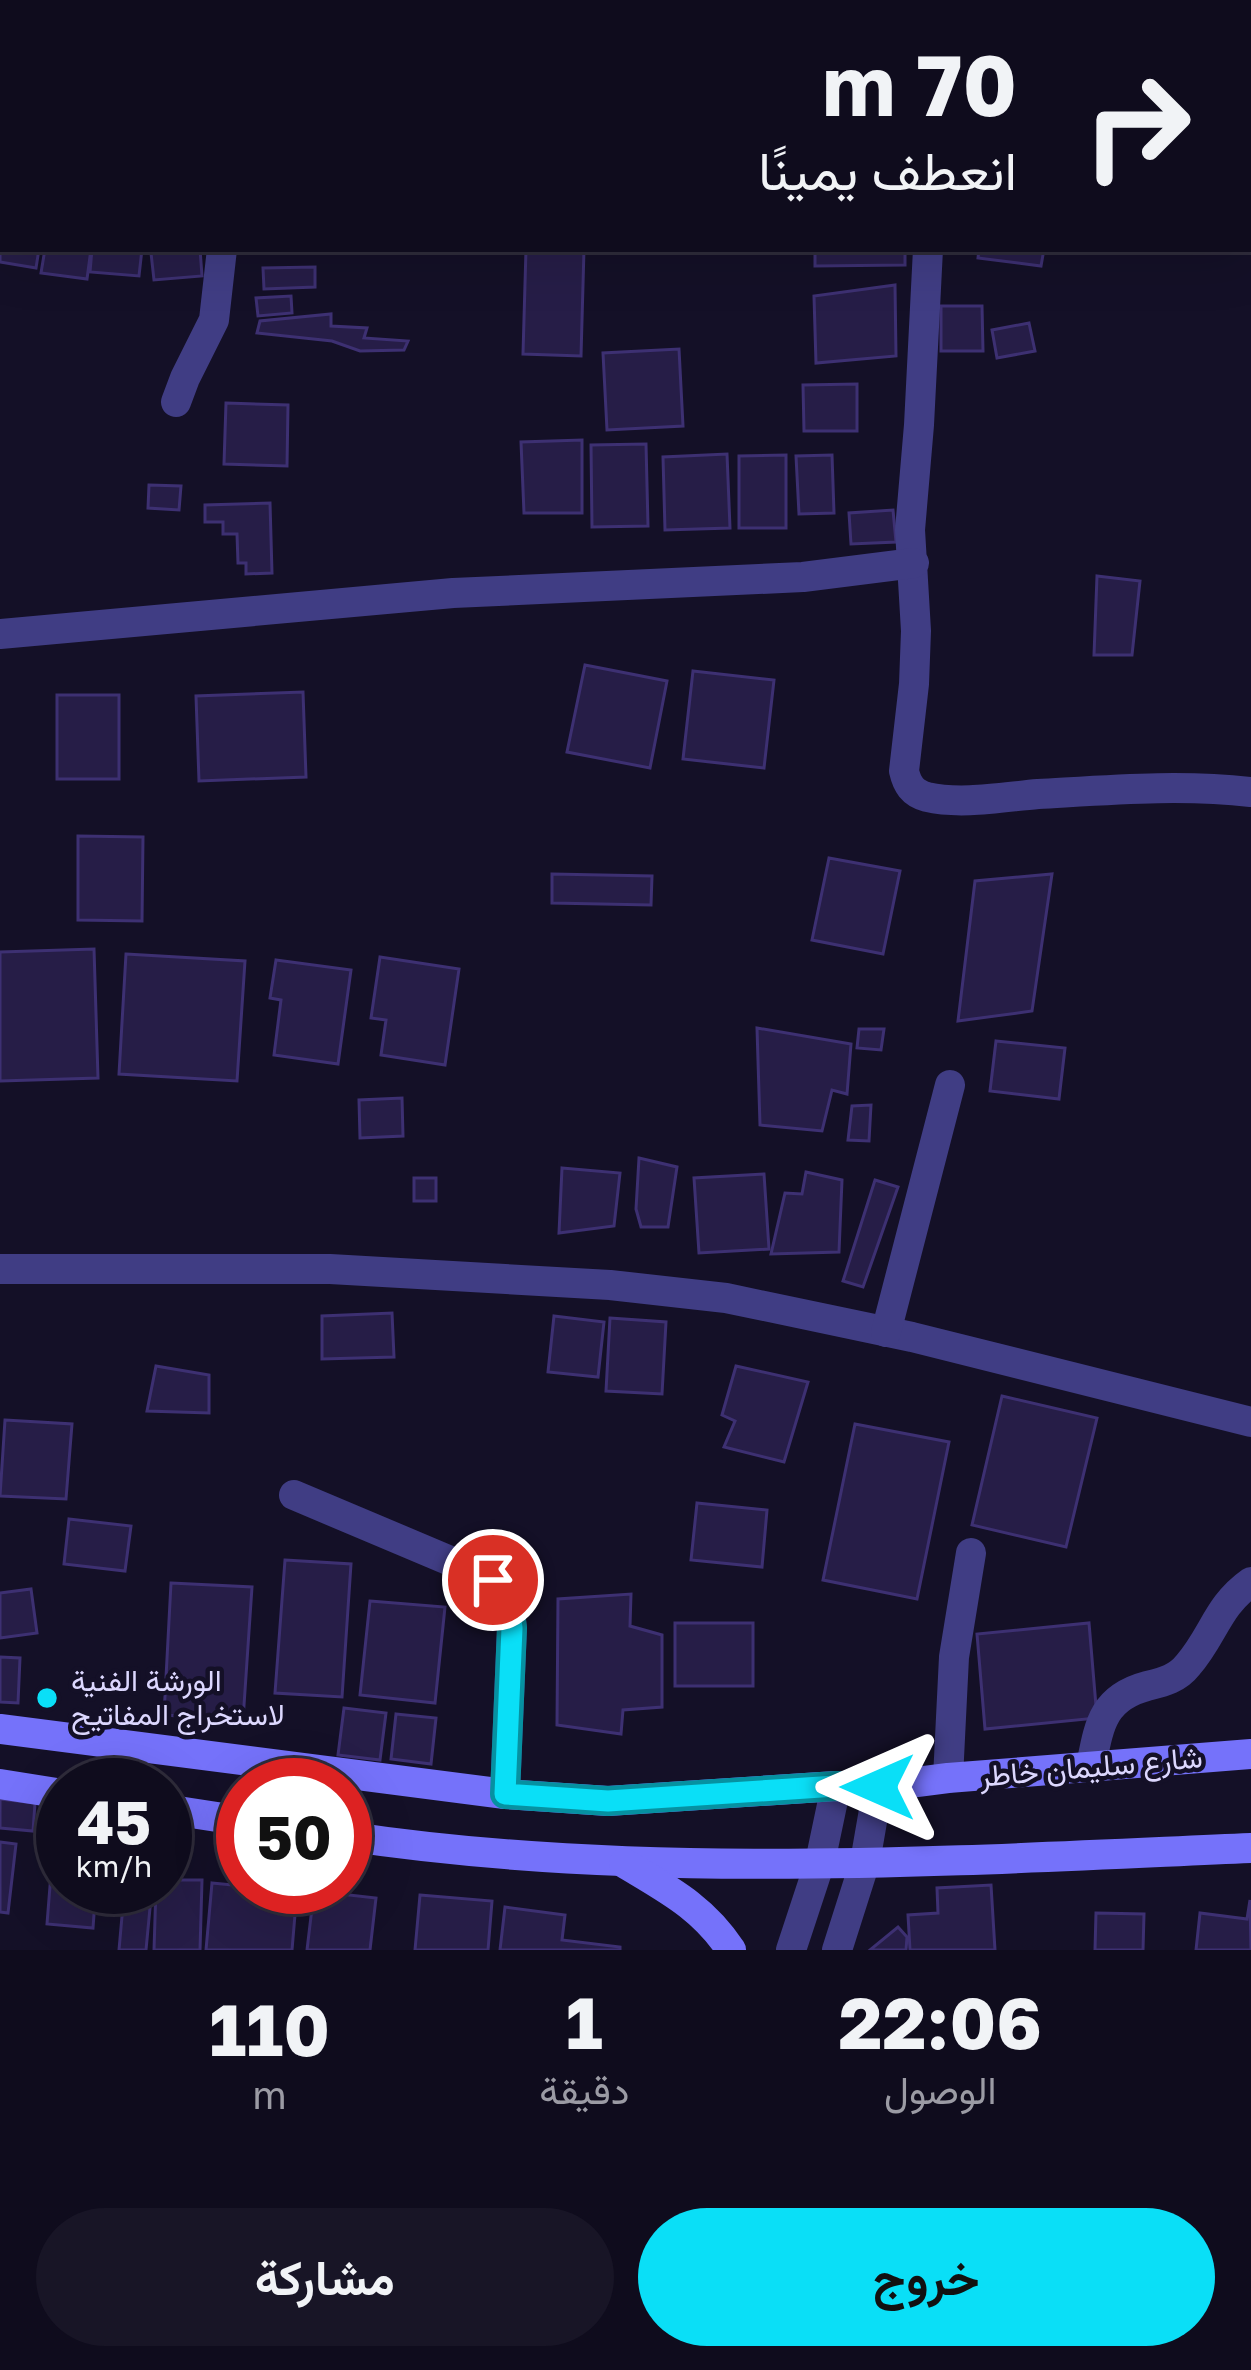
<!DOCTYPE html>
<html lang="ar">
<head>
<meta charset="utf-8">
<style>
	:root { --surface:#0f0c1d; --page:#181526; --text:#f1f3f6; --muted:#9b9ba4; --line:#2f2c3b; --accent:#0adff7 }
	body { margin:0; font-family:"Golos Text",Vazirmatn,sans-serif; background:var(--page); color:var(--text); direction:rtl; height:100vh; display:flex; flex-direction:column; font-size:45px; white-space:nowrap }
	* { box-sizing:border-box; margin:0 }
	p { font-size:39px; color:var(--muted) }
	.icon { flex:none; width:66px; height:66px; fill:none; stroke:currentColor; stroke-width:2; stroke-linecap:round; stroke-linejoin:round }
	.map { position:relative; height:1950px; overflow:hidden; direction:ltr }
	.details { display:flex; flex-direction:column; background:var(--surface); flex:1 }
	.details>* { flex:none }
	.banner { position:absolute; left:0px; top:0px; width:1251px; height:252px; box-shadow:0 12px 48px #0002,0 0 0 3px var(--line); direction:rtl; background:#0f0c1d; color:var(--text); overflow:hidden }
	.speed { position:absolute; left:36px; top:1758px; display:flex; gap:24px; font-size:60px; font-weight:700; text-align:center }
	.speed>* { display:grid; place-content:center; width:156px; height:156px; border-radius:50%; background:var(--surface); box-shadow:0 12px 48px #0002,0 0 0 3px var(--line); line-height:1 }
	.speed small { font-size:30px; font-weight:400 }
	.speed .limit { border:18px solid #d22; background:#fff; color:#111 }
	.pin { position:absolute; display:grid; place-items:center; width:102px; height:102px; color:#fff; margin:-51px; border:6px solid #fff; border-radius:50%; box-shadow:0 3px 12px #0007 }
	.me { position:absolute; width:132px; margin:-66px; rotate:270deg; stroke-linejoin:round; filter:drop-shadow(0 0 9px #0008) }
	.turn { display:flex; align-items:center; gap:42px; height:252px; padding:0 36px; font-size:54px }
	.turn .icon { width:156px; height:156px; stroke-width:2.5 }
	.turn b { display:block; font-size:84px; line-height:102px }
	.eta { display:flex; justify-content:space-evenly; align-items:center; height:204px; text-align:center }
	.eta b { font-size:72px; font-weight:700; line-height:84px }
	.action { display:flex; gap:24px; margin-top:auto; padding:24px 36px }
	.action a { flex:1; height:138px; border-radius:72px; background:var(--accent); color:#111; font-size:48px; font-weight:700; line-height:138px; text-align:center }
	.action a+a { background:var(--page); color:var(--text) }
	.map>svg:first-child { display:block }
</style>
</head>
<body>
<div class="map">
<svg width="1251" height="1950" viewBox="0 0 1251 1950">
	<rect width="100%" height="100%" fill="#141027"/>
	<!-- building -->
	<g fill="#261d47" stroke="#3d3072" stroke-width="3">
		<polygon points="0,232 3,232 3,249 39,249 36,268 0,262"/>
		<polygon points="45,249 91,249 87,279 41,273"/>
		<polygon points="92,249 142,249 139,276 90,272"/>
		<polygon points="200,249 202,276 154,280 151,253"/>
		<polygon points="526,249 584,249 581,356 523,354"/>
		<polygon points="815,249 905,249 905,265 815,266"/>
		<polygon points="979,249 1044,249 1041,266 978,258"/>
		<polygon points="315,267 315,287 264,289 263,268"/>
		<polygon points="895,285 896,356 816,363 814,296"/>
		<polygon points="291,296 292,313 258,316 256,298"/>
		<polygon points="941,306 982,306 983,351 941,351"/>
		<polygon points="331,314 331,326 367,328 364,338 408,341 404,350 360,351 332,341 257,333 260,321"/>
		<polygon points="1029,323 1035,351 997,358 992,330"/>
		<polygon points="679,349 683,426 607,430 603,353"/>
		<polygon points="857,384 857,431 804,431 803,385"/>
		<polygon points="226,403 288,405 287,466 224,464"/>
		<polygon points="582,440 582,513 524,513 521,442"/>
		<polygon points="646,444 648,526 592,527 591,445"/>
		<polygon points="727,454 730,528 665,530 663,457"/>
		<polygon points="786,455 786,528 739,528 739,456"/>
		<polygon points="832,455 834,513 799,514 796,456"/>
		<polygon points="149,485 181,486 179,510 148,508"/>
		<polygon points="270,503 272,573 246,574 246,563 238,563 237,534 223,534 223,522 205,522 205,505"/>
		<polygon points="893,510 896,542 851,544 849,513"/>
		<polygon points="1097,576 1140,581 1132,655 1094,655"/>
		<polygon points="585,665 667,681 650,768 567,752"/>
		<polygon points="693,671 774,680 764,768 683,759"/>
		<polygon points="303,692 306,777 199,781 196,696"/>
		<rect x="57" y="695" width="62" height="84"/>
		<polygon points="78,836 143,837 142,921 78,920"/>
		<polygon points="829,858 900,871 883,954 812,940"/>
		<polygon points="552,874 652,876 651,905 552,903"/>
		<polygon points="1052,874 1032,1011 958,1021 975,881"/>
		<polygon points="94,949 98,1078 0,1081 0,952"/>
		<polygon points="126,954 245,961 237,1081 119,1074"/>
		<polygon points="380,957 459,969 445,1065 381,1055 386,1020 371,1018"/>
		<polygon points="276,960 351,970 338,1064 274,1055 281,1000 270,998"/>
		<polygon points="757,1028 851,1044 847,1094 832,1090 822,1131 760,1125"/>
		<polygon points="859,1029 884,1029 881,1050 857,1048"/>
		<polygon points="996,1041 1065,1048 1059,1099 990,1091"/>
		<polygon points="402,1098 403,1136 360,1138 359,1100"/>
		<polygon points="871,1105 869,1141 848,1140 852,1106"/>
		<polygon points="639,1158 677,1167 668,1227 641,1227 636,1209"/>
		<polygon points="562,1168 620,1173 614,1226 559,1233"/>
		<polygon points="806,1172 842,1180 839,1252 771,1254 785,1193 802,1194"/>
		<polygon points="764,1174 769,1249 699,1253 694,1178"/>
		<rect x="414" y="1178" width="22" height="23"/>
		<polygon points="875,1180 898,1187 863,1287 843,1281"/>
		<polygon points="392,1313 394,1357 322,1359 322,1316"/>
		<polygon points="554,1316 604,1322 598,1377 548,1372"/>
		<polygon points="610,1318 666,1322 662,1394 606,1391"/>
		<polygon points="156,1366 209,1375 209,1413 147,1411"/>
		<polygon points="736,1366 808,1382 784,1462 724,1447 735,1421 722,1415"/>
		<polygon points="1002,1396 1097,1418 1066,1547 972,1525"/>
		<polygon points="5,1420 72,1424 66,1499 0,1496"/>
		<polygon points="855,1424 949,1442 917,1599 823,1580"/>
		<polygon points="697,1503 767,1510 762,1567 691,1560"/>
		<polygon points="69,1519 131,1526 125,1571 64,1564"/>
		<polygon points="285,1560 351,1564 342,1697 275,1693"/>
		<polygon points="171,1583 252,1587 243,1720 164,1715"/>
		<polygon points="31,1589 37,1633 0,1638 0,1593"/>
		<polygon points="631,1594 630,1626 662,1635 662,1707 623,1710 621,1734 557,1725 558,1599"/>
		<polygon points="370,1601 445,1607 435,1703 360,1695"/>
		<rect x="675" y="1623" width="78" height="63"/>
		<polygon points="1089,1623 1097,1718 985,1729 977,1634"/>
		<polygon points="0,1657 20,1658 18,1703 0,1702"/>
		<polygon points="344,1708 386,1713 380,1760 338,1755"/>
		<polygon points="396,1714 436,1718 431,1764 391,1759"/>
		<polygon points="0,1799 35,1803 33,1831 0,1828"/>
		<polygon points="48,1805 63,1808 63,1854 41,1850"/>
		<polygon points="0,1842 16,1844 8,1913 0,1912"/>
		<polygon points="52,1861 63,1862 63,1887 96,1887 93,1928 47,1924"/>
		<polygon points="165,1880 202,1880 200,1950 154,1950 156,1887 165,1887"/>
		<polygon points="212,1883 297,1891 292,1950 206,1950"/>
		<polygon points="991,1885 995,1950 910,1950 908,1915 938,1913 937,1888"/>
		<polygon points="314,1891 376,1898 370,1950 307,1950"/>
		<polygon points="420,1895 492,1901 488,1950 415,1950"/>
		<polygon points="1250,1900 1251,1950 1196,1950 1200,1913 1247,1919"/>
		<polygon points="123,1905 150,1908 146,1950 119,1950"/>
		<polygon points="505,1907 565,1915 562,1940 620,1947 620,1950 500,1950"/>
		<polygon points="1096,1913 1144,1914 1143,1950 1095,1950"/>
		<polygon points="898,1927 907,1937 906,1950 870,1950"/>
	</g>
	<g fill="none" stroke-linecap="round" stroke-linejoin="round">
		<!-- minor -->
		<g stroke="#403d84" stroke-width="30">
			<polyline points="459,3 508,0"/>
			<polyline points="938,3 938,0"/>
			<polyline points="0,65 3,64"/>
			<path d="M 928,249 L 919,425 L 910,530 L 916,631 L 914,684 L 904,771 C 907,784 912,793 927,797 C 961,805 1003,797 1038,794 C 1109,790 1180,784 1251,792"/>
			<polyline points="176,402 185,378 214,320 222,249"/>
			<polyline points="0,634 453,593 803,577 914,563"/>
			<polyline points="0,1269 330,1269 610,1285 726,1298 912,1337 1251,1422"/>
			<polyline points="886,1332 950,1085"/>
			<polyline points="294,1495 493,1579 507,1591 512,1627 505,1794"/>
			<path d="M 1091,1766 C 1099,1726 1102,1698 1147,1686 C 1163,1682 1177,1679 1188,1665 C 1214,1635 1217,1606 1251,1582"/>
			<polyline points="948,1778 954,1657 971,1553"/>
		</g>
		<!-- tertiary -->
		<g stroke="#403d84" stroke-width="30">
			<polyline points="791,1950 820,1862 836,1786"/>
			<polyline points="837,1950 865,1862 878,1787"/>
		</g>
		<!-- secondary -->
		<g stroke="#7572fa" stroke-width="30">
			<polyline points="0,1729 505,1794 608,1801 836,1786 878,1787 948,1778 1251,1754"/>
			<polyline points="0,1784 63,1794"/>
			<polyline points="165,1809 243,1821"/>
			<path d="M 345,1836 C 644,1881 950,1861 1251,1848"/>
			<path d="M 624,1863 C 667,1889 703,1907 731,1950"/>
		</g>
	</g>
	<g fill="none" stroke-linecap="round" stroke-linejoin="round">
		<defs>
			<polyline id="route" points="493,1580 507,1591 512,1628 505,1794 608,1801 836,1786 878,1787"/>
		</defs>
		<!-- route casing -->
		<use href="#route" stroke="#0691a1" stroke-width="30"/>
		<!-- route -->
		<use href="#route" stroke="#0adff7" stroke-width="21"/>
	</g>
	<!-- markers -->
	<circle fill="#0adff7" stroke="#141027" stroke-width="4.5" cx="47" cy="1698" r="12"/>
	<g text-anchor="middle" stroke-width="9" stroke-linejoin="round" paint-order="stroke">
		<!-- poi labels -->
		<g font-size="30" fill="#dcd7fe" stroke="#141027" text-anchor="start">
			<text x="71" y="1691">الورشة الفنية<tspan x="71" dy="34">لاستخراج المفاتيح</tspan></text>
		</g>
		<!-- street labels -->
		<g font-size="30" fill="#dcd7fe" stroke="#141027">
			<text transform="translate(1091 1767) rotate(-5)" y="10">شارع سليمان خاطر</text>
		</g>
	</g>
</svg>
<div class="speed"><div>45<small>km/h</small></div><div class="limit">50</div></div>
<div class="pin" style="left:493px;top:1580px;background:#d93025"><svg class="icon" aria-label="arrive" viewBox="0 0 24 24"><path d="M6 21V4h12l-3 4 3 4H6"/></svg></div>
<svg class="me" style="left:878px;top:1787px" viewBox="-20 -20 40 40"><path d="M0-17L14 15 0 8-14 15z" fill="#0adff7" stroke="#fff" stroke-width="4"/></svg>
<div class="banner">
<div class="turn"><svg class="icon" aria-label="right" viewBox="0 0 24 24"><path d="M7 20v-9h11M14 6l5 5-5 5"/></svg><div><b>70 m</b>انعطف يمينًا</div></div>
</div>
</div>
<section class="details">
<div class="eta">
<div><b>22:06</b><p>الوصول</p></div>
<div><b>1</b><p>دقيقة</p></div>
<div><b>110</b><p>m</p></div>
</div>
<div class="action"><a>خروج</a><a>مشاركة</a></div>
</section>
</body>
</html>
